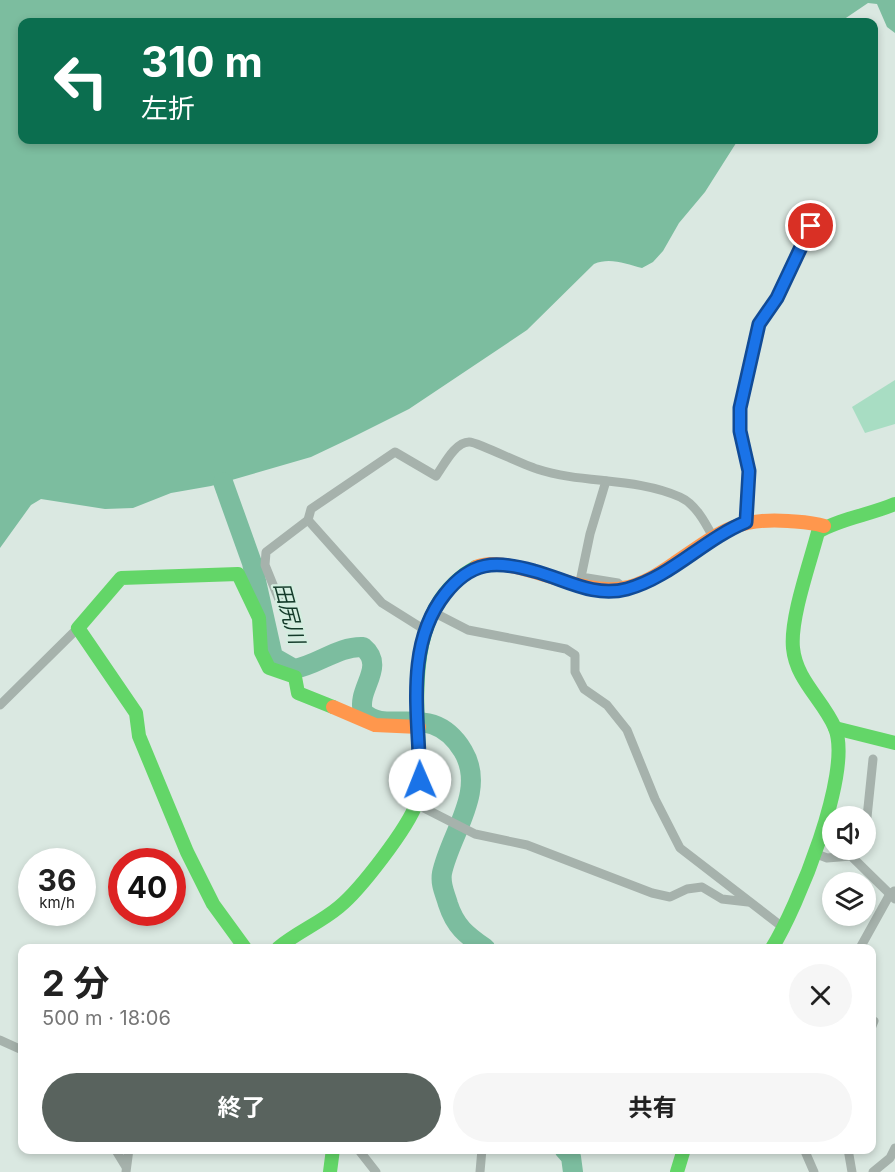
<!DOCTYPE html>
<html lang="ja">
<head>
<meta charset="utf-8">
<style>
	:root { --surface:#fff; --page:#f6f6f6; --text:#222; --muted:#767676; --accent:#59635e }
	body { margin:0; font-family:Inter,"Noto Sans JP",sans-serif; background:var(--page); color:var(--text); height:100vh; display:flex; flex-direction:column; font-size:22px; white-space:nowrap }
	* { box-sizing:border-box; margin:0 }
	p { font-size:20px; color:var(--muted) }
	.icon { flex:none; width:33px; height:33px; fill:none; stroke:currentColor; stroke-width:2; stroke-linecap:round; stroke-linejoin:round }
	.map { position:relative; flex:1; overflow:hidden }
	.details { position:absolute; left:18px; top:944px; width:858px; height:210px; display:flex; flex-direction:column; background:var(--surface); border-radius:12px; box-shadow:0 3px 9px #0003 }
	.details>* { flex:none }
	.guide { position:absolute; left:18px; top:18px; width:860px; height:126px; border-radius:12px; box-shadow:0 3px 9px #0003; background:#0b6e4f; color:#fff; overflow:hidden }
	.buttons { position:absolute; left:822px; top:806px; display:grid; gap:12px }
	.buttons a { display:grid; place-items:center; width:54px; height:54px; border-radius:50%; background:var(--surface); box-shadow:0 3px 9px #0003; font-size:30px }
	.speed { position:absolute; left:18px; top:848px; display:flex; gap:12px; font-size:30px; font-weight:700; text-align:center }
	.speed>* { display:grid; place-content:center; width:78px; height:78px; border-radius:50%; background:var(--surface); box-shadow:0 3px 9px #0003; line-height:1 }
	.speed small { font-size:15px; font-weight:400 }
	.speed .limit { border:9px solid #d22; background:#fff; color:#111 }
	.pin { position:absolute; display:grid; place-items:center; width:51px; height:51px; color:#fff; margin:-26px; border:3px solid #fff; border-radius:50%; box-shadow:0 2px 6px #0007 }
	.me { position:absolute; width:66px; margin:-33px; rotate:359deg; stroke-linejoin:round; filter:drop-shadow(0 0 4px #0008) }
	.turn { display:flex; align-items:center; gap:21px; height:126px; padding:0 24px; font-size:27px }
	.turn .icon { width:78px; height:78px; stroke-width:2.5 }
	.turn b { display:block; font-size:42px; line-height:51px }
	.round { display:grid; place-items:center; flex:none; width:63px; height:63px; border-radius:32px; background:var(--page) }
	.overview { display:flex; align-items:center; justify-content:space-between; height:102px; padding:0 24px }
	h1 { font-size:36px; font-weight:700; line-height:45px }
	.cta { display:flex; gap:12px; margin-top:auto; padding:12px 24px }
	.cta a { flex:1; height:69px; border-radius:36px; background:var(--accent); color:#fff; font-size:24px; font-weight:700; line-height:69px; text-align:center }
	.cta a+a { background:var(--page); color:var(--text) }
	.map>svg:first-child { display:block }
</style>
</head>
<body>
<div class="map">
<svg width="895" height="1172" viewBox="0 0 895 1172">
	<rect width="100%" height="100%" fill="#dae8e1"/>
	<!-- green -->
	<polygon fill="#a8ddc3" points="895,380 895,424 865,433 852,407"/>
	<!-- water -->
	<path fill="#7cbd9f" d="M 0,0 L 895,0 L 895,33 L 887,27 L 877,4 L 868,3 L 840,22 L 22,22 L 22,140 L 738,140 L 705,192 L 679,223 L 663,251 L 653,262 L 642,268 C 626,264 610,257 594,264 L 527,330 L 409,409 L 351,438 L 311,457 L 211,486 L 171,493 L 133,508 L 105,509 L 41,499 L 31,505 L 0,548 Z"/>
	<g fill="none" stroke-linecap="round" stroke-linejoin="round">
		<!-- river -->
		<g stroke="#7cbd9f" stroke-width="20">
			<path d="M 223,482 L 252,563 L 273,657 L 294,669 C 318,665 338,646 363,647 C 387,667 356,689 363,712 C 387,737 432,699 463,751 C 487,791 450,834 442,873 C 440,885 445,893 448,904 C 455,926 466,935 485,948"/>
			<polyline points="564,1149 571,1157 573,1172"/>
		</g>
		<!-- street -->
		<g stroke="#a6b2ac" stroke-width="9">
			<polyline points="606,481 590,534 581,577 618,583 626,589"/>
			<polyline points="745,522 749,471 740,431 740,408 759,324 777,298 811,227"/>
			<polyline points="280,602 265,565 266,552 308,520"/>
			<polyline points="433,612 468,630 566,649 575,655 575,672 584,689 607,705 627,730 655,799 680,848 785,929"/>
			<path d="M 425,630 L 382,603 L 308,520 L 311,509 L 395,452 L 436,476 C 444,465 455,442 469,442 C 475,441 525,466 537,469 C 583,484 635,477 680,497 C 696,504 706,524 714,539"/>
			<polyline points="0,705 78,628"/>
			<polyline points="416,804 475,834 527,845 652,893 670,897 687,889 702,887 722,899 748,902"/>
			<polyline points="866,827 873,759"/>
			<polyline points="814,853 827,858 851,856 895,899"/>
			<polyline points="860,948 890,894 894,891"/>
			<polyline points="872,1020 874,1021 872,1026"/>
			<polyline points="0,1040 22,1050"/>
			<polyline points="115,1149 126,1167"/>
			<polyline points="358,1149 376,1172"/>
			<polyline points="804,1149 814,1172"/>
			<polyline points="848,1149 852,1172"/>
			<polyline points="126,1172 129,1149"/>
			<polyline points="480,1172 482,1149"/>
			<polyline points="873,1172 890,1158 895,1148"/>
		</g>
		<!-- fast -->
		<g stroke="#63d668" stroke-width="14">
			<polyline points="835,728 895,743"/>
			<polyline points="245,948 213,904 187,852 139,736 136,713 78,628 121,578 238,574 259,618 261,652 269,668 295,677 298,693 333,707"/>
			<path d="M 278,948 C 297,932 320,923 339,907 C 360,890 408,828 417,802 C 423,786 420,768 419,752 C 416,687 409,604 476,567"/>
			<path d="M 772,948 C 797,908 853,772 835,728 C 823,700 796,680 793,648 C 790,618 810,563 818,532 C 841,518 870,515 895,504"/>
			<polyline points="330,1172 333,1149"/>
			<polyline points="677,1172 684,1149"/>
		</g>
		<!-- slow -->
		<g stroke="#ff974d" stroke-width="14">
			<path d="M 476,567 C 510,552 578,597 623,588 C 643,585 660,573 676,562 C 718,534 735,517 788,521 C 800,522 812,522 824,526"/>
			<polyline points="333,707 375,725 419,727"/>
		</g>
	</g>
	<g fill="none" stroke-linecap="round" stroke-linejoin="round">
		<defs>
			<path id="route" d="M 420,780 C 419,717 404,646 445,594 C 471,561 495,560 534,571 C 565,579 593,598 627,589 C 671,577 704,539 746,522 L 749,471 L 740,431 L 740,408 L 759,324 L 777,298 L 811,226"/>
		</defs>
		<!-- route casing -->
		<use href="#route" stroke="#114b97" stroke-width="15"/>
		<!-- route -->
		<use href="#route" stroke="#1a73e8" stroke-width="10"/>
	</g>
	<g text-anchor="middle" stroke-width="4.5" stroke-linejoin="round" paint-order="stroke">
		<!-- water labels -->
		<g font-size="21" font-style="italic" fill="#133a29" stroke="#d4eee0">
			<text transform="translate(289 613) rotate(75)" y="7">田尻川</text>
		</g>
	</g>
</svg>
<div class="buttons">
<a><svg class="icon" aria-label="sound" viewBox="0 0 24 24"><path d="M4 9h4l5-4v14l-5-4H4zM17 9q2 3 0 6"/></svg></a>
<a><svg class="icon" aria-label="layers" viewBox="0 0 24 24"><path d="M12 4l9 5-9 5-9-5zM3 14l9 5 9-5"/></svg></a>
</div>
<div class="speed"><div>36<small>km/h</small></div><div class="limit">40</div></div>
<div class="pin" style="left:811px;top:226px;background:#d93025"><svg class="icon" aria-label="arrive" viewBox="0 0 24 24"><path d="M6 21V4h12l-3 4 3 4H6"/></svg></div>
<svg class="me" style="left:420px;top:780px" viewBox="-20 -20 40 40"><circle r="19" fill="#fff"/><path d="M0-13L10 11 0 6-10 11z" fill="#1a73e8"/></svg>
<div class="guide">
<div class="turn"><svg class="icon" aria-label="left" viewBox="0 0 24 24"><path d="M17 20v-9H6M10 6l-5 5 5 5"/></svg><div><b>310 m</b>左折</div></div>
</div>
<section class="details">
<div class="overview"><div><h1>2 分</h1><p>500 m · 18:06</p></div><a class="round"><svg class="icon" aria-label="close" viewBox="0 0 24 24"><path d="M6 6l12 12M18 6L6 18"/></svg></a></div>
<div class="cta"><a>終了</a><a>共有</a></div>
</section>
</div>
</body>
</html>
